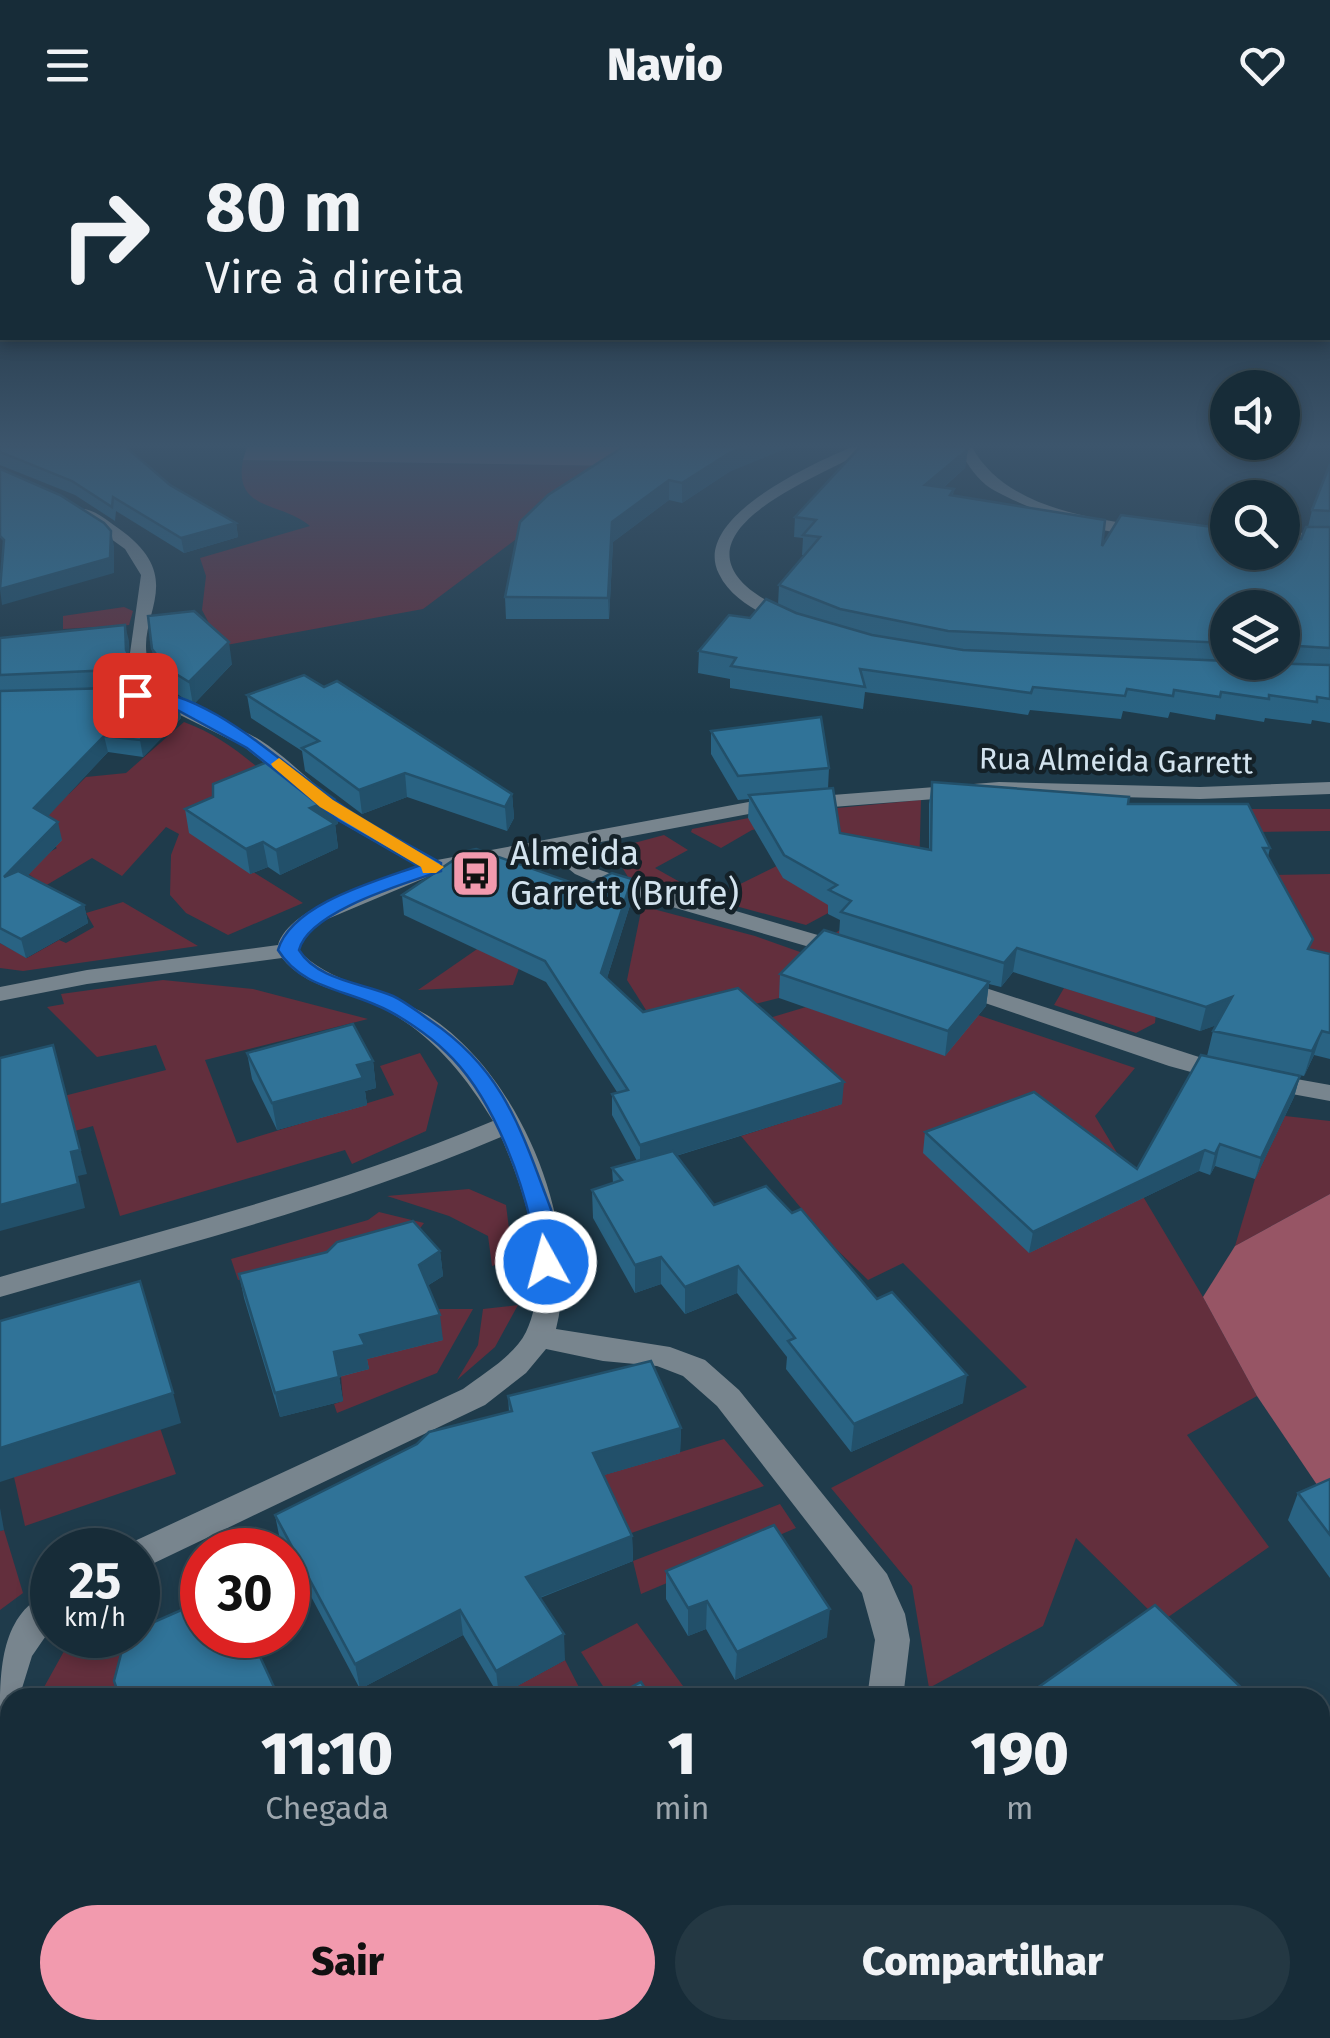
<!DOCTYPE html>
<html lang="pt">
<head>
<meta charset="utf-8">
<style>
	:root { --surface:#172c38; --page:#243843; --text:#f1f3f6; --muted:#9ea7ae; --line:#364853; --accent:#f29aae }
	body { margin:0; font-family:"Fira Sans",sans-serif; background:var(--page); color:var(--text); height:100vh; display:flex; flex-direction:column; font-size:38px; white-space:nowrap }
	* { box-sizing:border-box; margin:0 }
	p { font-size:32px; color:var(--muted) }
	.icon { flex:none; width:55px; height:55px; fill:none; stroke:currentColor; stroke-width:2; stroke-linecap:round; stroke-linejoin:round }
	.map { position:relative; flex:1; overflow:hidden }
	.drawer { position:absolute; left:0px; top:1558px; width:1330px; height:352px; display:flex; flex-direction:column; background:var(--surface); border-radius:30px 30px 0 0; box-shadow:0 5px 15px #0003,0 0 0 2px var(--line) }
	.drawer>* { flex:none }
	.top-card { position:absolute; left:0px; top:0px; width:1330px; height:210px; box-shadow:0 5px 15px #0003,0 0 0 2px var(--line); background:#172c38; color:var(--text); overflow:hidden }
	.fabs { position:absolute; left:1210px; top:240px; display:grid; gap:20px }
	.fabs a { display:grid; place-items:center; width:90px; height:90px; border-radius:50%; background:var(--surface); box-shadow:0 5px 15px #0003,0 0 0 2px var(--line); font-size:50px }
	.speed { position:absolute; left:30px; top:1398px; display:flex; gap:20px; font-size:50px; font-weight:700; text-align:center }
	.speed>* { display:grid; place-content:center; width:130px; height:130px; border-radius:50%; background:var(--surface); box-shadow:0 5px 15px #0003,0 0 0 2px var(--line); line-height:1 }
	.speed small { font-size:25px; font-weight:400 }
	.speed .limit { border:15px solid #d22; background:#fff; color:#111 }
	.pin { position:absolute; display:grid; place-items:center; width:85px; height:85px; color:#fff; margin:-42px; border-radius:20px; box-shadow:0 5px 15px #0006 }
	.me { position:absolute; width:110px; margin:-55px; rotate:353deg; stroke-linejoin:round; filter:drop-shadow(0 0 8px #0008) }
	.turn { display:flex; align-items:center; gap:35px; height:210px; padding:0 40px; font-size:45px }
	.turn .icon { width:130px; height:130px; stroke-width:2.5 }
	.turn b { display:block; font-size:70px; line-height:85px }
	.eta { display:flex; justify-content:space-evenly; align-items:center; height:170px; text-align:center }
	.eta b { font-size:60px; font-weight:800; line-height:70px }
	.action { display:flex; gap:20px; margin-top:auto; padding:20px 40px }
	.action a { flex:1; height:115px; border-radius:60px; background:var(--accent); color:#111; font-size:40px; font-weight:800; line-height:115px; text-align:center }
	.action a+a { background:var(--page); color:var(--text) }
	header { display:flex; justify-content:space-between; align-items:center; height:130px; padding:0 40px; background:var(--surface); font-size:45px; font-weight:800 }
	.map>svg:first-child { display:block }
</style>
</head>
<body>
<header><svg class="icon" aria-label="menu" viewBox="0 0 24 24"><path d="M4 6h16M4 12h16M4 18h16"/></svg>Navio<svg class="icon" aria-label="heart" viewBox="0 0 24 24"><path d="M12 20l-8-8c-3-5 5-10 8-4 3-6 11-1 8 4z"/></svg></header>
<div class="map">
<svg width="1330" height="1908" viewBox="0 0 1330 1908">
	<rect width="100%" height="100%" fill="#1f3b4b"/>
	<!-- green -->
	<g fill="#632f3d">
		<path d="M 243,330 L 614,336 L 423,479 L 221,516 L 202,480 L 206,446 L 200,428 L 310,396 C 281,371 233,382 243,330 Z"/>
		<polygon points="124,477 133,481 129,495 63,499 63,486"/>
		<path d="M 184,592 C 228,608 258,638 293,668 L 191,703 L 303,773 L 228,805 L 186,783 L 170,765 L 171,725 L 179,704 L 166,697 L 122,746 L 92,728 L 45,756 L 20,738 L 57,718 L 46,708 L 0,626 L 51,662 L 69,664 L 86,647 L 126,643 Z"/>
		<polygon points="921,670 919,742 774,696 752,700 721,718 691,702 692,699 764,685"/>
		<polygon points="1244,679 1330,679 1330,701 1255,702"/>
		<polygon points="664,705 688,720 655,738 696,761 691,765 628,747 617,729 619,717"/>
		<polygon points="789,730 891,748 850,809 834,804 863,784 843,775 806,795 710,769"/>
		<polygon points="1330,744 1330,850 1281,882 1156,883 1155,893 1136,903 1054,875 1064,858 1100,869 1273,745"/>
		<polygon points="123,772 198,816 23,841 0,838 0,813 27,828 59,810 66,813 94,797 86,783"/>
		<polygon points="642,776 755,806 817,828 779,868 658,899 627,850"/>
		<polygon points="522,788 523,827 513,855 418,860"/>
		<polygon points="163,850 253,859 368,889 205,930 237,1013 394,965 380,936 420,923 438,953 426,1001 352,1034 345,1020 120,1086 93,996 15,1017 52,969 166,940 156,915 97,927 47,877 64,874 61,864"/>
		<polygon points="806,877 944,925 978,885 1135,938 1095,986 1203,1167 1257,1266 1187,1305 1269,1417 1161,1492 1076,1408 1043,1496 929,1558 912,1456 831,1358 1027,1257 903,1133 868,1150 831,1114 741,1006 841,974 726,901"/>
		<polygon points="1285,986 1330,991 1330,1064 1235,1116 1255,1049"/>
		<polygon points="469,1059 506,1075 513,1130 492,1136 488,1106 449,1086 387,1066"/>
		<polygon points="379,1082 424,1093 405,1118 238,1150 231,1129 368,1090"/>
		<polygon points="518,1175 495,1217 457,1250 478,1215 483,1179"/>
		<polygon points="430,1179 473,1179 437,1243 337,1283 334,1274 343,1271 341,1246"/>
		<polygon points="160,1298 176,1344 25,1396 14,1347"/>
		<polygon points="724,1309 764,1356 623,1406 574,1354"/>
		<polygon points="780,1374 796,1398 641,1464 633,1431"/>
		<polygon points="4,1400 23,1463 0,1480 0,1401"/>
		<polygon points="138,1480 161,1515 124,1567 38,1568 68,1514 77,1505 138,1505"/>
		<polygon points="637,1493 691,1567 610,1567 581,1522"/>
		<polygon points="565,1530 584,1567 495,1568"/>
		<polygon points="141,1900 555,1900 559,1908 143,1908"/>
	</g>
	<!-- forest -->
	<g fill="#975565">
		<polygon points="247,317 649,317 614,336 243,330"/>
		<polygon points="1330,1064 1330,1374 1257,1266 1203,1167 1235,1116"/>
	</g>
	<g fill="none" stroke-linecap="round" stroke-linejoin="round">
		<!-- minor -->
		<g fill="#78858e" fill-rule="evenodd">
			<path d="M 852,317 L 870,317 C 841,339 695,387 737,446 C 754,469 780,474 799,492 L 785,496 C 761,482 732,471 719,444 C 690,388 814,333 852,317 Z"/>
			<path d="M 958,317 L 972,317 C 999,366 1058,382 1111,391 C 1125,394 1144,393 1156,401 C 1132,418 1010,374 986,355 C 973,344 966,332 958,317 Z"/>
			<path d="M 78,379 C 92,377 106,390 118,398 C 199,455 120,494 156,548 C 178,582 227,590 260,610 C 288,628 311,653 338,673 C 369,695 403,712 437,730 L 754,671 L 999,652 L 1200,657 L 1330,652 L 1330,664 L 1200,669 L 999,664 L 754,683 L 569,718 L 589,736 L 623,748 L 852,815 L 855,820 L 852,825 L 844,827 L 607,758 L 575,744 L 548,722 L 439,742 L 318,793 L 303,808 L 299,820 C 325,852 389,861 427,885 C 519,943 583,1095 556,1199 L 670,1217 L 705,1230 L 739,1260 L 887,1444 L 905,1484 L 910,1510 L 903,1568 L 867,1568 L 875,1510 L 862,1463 L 717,1276 L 683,1246 L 657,1236 L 603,1231 L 546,1219 L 526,1243 L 485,1275 L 150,1435 L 138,1439 L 138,1420 L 124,1420 L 126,1415 L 463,1259 C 484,1243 514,1226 526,1202 C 553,1146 524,1059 501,1007 C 340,1076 168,1118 0,1167 L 0,1147 C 165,1099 334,1058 493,991 C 464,943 429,901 378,876 C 345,860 307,859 282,828 L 87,854 L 0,871 L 0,857 L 87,840 L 278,815 C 290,775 380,751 417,736 L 333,688 L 243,616 L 178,584 L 145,559 L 133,539 L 130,523 L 141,445 L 125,419 L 78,385 Z"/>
			<polygon points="1282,402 1330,404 1330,414 1282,412"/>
			<polygon points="958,849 1233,938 1236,943 1224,951 1169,936 950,861 946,856 950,851"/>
			<polygon points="1263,943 1330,955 1330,971 1254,957 1251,951"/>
			<path d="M 52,1461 L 52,1497 L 32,1526 L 19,1568 L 10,1568 L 10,1586 L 0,1589 C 0,1540 0,1482 52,1461 Z"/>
			<polygon points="0,1630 10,1633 10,1721 0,1717"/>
			<polygon points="36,1900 78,1900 80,1908 38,1908"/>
			<polygon points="658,1900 704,1900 701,1908 655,1908"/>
			<polygon points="1099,1900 1145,1900 1148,1908 1102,1908"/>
		</g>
	</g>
	<!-- wall -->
	<g fill="#296383" fill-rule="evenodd">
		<polygon points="0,317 170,355 236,393 238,407 184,423 116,381 115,391 75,365 0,335"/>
		<polygon points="623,317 729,342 682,373 669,370 613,412 609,489 506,489 505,467"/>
		<path d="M 968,319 L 965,338 L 943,358 L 954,359 L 953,365 L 1102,416 L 1301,409 L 1308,397 L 1312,380 L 1330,334 L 1330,593 L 1312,590 L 1311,594 L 1265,588 L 1264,592 L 1216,584 L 1215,590 L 1170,582 L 1168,588 L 1123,581 L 1121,589 L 1030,580 L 1028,585 L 865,562 L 863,579 L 730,558 L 730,549 L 698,543 L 699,521 L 750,488 L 778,475 L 779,455 L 804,425 L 802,425 L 803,408 L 794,407 L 795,387 ZM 1228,478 L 1282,478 L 1282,532 L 1228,532 Z"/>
		<polygon points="0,508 129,511 129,526 136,539 139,556 9,561 178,571 181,588 143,627 108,622 47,686 62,710 27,746 84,775 88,793 26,828 0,813"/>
		<polygon points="152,519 232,534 193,575 173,561 156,542"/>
		<polygon points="247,565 512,664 514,688 507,701 407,667 362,684 305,641 302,621 251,588"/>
		<polygon points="711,601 829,638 828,659 840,703 929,720 929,674 932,652 1128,674 1270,718 1268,727 1310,820 1330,824 1330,929 1314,925 1304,946 1207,926 1213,901 1216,895 1200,901 1013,842 1001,857 989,854 986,876 945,926 779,868 780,844 839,805 840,790 828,784 828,775 783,748 748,688 749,669 738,670 711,624"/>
		<polygon points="334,669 338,694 335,694 338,718 280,745 268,737 250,744 189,703 185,679"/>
		<polygon points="584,757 632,769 607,848 643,882 842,974 676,1026 714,1075 963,1273 851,1322 786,1239 787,1227 737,1163 685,1184 661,1154 635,1163 593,1088 592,1060 613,1053 612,1038 637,1031 612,985 612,964 617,962 546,852 404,785 402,765"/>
		<polygon points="247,923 373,931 376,958 365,961 367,975 277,1000 252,949"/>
		<polygon points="1300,946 1294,967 1255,1049 1215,1036 1210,1045 1199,1041 1029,1123 923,1023 925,1002 1137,1039"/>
		<polygon points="440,1121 443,1146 427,1156 443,1210 367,1229 369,1239 339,1247 343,1271 280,1287 244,1168 239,1144"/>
		<polygon points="508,1266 681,1298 680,1323 604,1345 632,1406 633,1431 540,1468 565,1530 499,1566 463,1505 360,1559 288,1423 288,1420 286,1420 280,1410 275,1385 509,1282"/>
		<polygon points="1330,1349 1330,1448 1288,1390 1298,1363"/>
		<polygon points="666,1441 827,1507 735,1550 706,1499 688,1506 666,1469"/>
		<polygon points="1330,1747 1330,1908 1295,1908 1287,1900 1320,1900 1320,1757"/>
		<polygon points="820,1900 991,1900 997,1908 826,1908"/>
	</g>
	<!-- shaded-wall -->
	<g fill="#22506a">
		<polygon points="745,317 790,317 729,342 682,373 682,353 729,323"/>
		<polygon points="968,319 965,338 923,375 925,355"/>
		<polygon points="669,350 669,370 613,412 609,489 608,468 612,392"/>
		<polygon points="236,393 238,407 184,423 181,408"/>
		<polygon points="111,401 114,416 114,443 2,475 0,459"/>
		<polygon points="125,495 129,511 130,536 126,520"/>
		<polygon points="229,512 232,534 193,575 189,552"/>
		<polygon points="178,571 181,588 143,627 140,610"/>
		<polygon points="104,606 108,622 39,696 34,678"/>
		<polygon points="405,643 407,667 362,684 359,660"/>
		<polygon points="512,664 514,688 507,701 505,677"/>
		<polygon points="334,669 338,694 335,694 338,718 280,745 276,720 310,678"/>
		<polygon points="58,692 62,710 9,765 4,747"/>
		<polygon points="263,712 268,737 250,744 246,719"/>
		<polygon points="632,749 632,769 602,864 601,843"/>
		<polygon points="84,775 88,793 26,828 21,809"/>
		<polygon points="1017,818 1013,842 1001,857 1004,833"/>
		<polygon points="989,852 986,876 945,926 948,901"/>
		<polygon points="1232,867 1226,892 1200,901 1206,877"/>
		<polygon points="1322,901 1314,925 1304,946 1312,921"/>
		<polygon points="53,915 87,1044 78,1046 85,1078 0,1101 0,1075 71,1022"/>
		<polygon points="373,931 376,958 365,961 367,975 277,1000 272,973 357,935"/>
		<polygon points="1300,946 1294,967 1255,1049 1261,1028"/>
		<polygon points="844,952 842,974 640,1037 640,1015"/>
		<polygon points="1220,1014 1215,1036 1210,1045 1215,1024"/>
		<polygon points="1205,1020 1199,1041 1029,1123 1033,1102"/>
		<polygon points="440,1121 443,1146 422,1159 419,1135"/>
		<polygon points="661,1127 661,1154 635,1163 635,1135"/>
		<polygon points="738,1136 737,1163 685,1184 685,1157"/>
		<polygon points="440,1185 443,1210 367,1229 369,1239 338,1247 334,1222 360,1205"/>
		<polygon points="967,1245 963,1273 851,1322 854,1294"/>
		<polygon points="339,1247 343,1271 280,1287 275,1263"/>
		<polygon points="173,1263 181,1293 0,1352 0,1318"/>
		<polygon points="681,1298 680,1323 594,1348 593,1323"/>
		<polygon points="0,1378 4,1400 0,1401"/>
		<polygon points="632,1406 633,1431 528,1472 526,1447"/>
		<polygon points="707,1471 706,1499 688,1506 688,1478"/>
		<polygon points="830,1479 827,1507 735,1550 737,1522"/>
		<polygon points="460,1480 463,1505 360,1559 355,1534"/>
		<polygon points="564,1504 565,1530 499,1566 496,1541"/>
	</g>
	<!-- building -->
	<g fill="#307398" stroke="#22506a" stroke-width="2.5">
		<polygon points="0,317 126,317 170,355 236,393 181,408 113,367 112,377 72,351 0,322"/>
		<polygon points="623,317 745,317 729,323 682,353 669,350 612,392 608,468 505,467 520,392 548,365"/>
		<polygon points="860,317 966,317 968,319 925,355 954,359 950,365 1105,390 1102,416 1121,385 1228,399 1228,422 1282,422 1282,406 1301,409 1306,397 1330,397 1330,518 1282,515 1282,478 1228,478 1228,513 948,501 840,479 779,455 820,407 803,405 816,390 795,387"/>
		<polygon points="1330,334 1330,381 1312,380"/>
		<polygon points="0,339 60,365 104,393 111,401 110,428 0,459 4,410 0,406"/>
		<polygon points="766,469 796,483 872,505 963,520 1228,531 1228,532 1330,535 1330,569 1317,567 1317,572 1269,565 1269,569 1221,562 1220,567 1174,560 1173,566 1127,559 1125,566 1033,557 1031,563 860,539 865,557 731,536 736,528 699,521 729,485 750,488"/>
		<polygon points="194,481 229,512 189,552 168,539 152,519 148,486"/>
		<polygon points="125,495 126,520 136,539 0,545 0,508"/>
		<polygon points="304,545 324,557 337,551 512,664 505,677 405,643 359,660 302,618 319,611 247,565"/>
		<polygon points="152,557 178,571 140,610 104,606 34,678 58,692 4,747 18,741 84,775 21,809 0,798 0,561"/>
		<polygon points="821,587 829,638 738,646 711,601"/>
		<polygon points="277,628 334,669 310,678 335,694 276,720 263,712 246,719 185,679 213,667 213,654"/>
		<polygon points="932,652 1129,667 1128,674 1248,674 1270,718 1263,718 1313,809 1308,819 1330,824 1330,903 1322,901 1312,921 1213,901 1232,867 1206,877 1017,818 1004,833 841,782 851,771 829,760 837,755 784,725 749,665 833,658 840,703 931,720"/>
		<polygon points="476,719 584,757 612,743 632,749 601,843 643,882 738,858 844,952 640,1015 612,964 628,960 545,831 402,765 467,721"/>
		<polygon points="824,800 989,852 948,901 780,844"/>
		<polygon points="353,894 373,931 357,935 363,948 272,973 247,923"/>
		<polygon points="53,915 80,1020 71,1022 78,1054 0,1075 0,928"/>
		<polygon points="1201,925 1300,946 1261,1028 1220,1014 1215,1024 1205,1020 1033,1102 925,1002 1034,962 1137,1039"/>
		<polygon points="673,1021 714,1075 766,1056 792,1083 801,1079 877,1169 892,1162 967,1245 854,1294 788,1211 795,1208 738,1136 685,1157 661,1127 635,1135 592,1060 622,1050 612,1038"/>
		<polygon points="413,1091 440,1121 419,1135 440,1185 360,1205 365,1215 334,1222 339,1247 275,1263 239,1144 327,1122 337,1112"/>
		<polygon points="140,1151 173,1263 0,1318 0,1191"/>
		<polygon points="651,1231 681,1298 593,1323 632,1406 526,1447 564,1504 496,1541 460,1480 355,1534 275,1385 417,1314 429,1302 512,1281 508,1266"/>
		<polygon points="1330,1349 1330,1405 1298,1363"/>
		<polygon points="774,1395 830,1479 737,1522 707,1471 688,1478 666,1441"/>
		<polygon points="195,1474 202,1474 202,1505 250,1505 279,1568 120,1568 114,1551 126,1505 138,1505 138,1499"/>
		<polygon points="1155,1475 1252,1568 1023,1568"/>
		<polygon points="641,1552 651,1568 611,1568"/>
		<polygon points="1330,1747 1330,1905 1320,1895 1320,1757"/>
		<polygon points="842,1900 991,1900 997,1908 848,1908"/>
	</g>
	<!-- sky -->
	<linearGradient id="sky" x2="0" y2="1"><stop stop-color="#112029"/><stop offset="0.54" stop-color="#3c556c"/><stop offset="1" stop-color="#3c556c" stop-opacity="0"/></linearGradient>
	<rect width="1330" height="584" fill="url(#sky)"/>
	<!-- route -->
	<path fill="#1a73e8" stroke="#114b97" stroke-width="2.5" d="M 135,560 C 210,556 293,646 353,683 C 381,701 412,716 441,733 L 441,741 C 404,754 309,781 299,820 C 317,850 363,853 393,866 C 406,872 419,883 431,891 C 496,935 517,987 543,1058 C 551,1080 568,1116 555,1138 L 537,1138 C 529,1124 534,1108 531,1093 C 518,1037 489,962 446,922 C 429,905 398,884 376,875 C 340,859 300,856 278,820 C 291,774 376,751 418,736 L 338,690 L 247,618 L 157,569 L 129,569 L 129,562 Z"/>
	<!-- slow -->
	<polygon fill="#f59e0b" points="279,628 333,670 444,737 436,743 423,743 421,737 320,677 273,637 271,634"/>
	<!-- icons -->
	<defs>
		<symbol id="bus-square" viewBox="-11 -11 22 22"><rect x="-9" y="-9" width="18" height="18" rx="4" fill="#f29aae" stroke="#142128"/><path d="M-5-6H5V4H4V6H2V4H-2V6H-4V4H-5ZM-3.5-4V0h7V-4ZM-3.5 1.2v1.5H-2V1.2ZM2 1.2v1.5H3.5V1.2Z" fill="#111"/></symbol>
	</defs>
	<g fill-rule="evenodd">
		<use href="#bus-square" x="448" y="716" width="55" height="55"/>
	</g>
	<g text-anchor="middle" stroke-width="9" stroke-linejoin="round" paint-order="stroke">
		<!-- far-street labels -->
		<g font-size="30" fill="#d3e3ee" stroke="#142128">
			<text transform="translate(1116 631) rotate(1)" y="10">Rua Almeida Garrett</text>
		</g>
		<!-- poi labels -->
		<g font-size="35" fill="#d3e3ee" stroke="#142128" text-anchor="start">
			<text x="510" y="735">Almeida<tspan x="510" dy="40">Garrett (Brufe)</tspan></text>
		</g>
	</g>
</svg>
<div class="fabs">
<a><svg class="icon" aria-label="sound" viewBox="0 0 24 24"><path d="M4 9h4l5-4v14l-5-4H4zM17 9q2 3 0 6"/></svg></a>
<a><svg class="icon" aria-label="search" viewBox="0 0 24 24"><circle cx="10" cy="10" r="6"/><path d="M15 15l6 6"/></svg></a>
<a><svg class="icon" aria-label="layers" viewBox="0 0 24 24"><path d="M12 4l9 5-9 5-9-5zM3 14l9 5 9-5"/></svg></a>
</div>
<div class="speed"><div>25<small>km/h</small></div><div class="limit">30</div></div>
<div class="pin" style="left:135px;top:565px;background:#d93025"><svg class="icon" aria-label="arrive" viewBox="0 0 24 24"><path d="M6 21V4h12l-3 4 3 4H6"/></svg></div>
<svg class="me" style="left:546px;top:1132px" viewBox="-20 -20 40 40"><circle r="17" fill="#1a73e8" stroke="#fff" stroke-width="3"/><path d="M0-11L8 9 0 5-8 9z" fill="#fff"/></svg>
<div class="top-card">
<div class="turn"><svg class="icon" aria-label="right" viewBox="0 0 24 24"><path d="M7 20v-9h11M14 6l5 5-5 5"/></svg><div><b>80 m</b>Vire à direita</div></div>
</div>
<section class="drawer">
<div class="eta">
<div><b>11:10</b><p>Chegada</p></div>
<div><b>1</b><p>min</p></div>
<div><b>190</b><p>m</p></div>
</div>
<div class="action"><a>Sair</a><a>Compartilhar</a></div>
</section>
</div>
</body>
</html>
